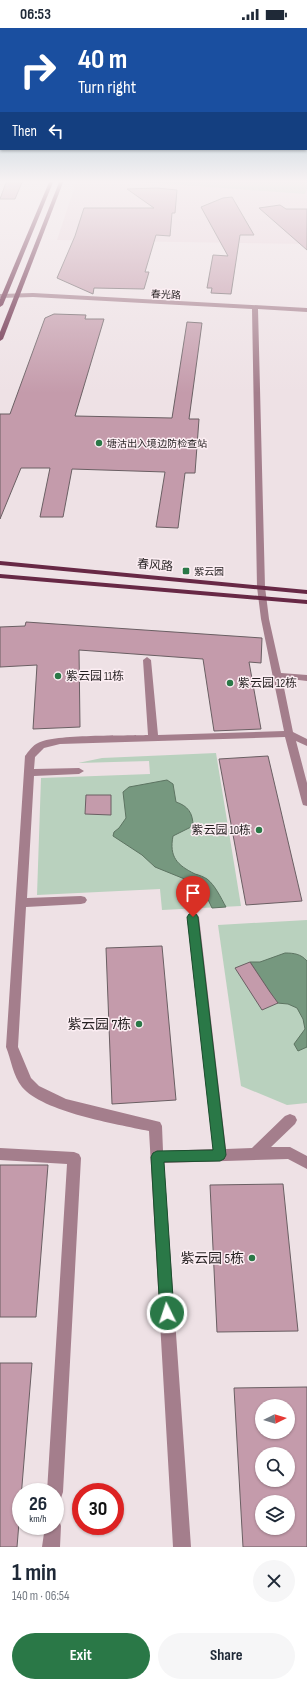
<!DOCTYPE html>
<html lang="en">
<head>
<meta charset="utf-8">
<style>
	:root { --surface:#fff; --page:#f6f6f7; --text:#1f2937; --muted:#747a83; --accent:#2a7847 }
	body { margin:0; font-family:"Sofia Sans Condensed","Noto Sans SC",sans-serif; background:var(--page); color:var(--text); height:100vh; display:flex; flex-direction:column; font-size:15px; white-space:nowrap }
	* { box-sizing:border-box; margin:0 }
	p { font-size:13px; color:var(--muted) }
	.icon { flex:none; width:22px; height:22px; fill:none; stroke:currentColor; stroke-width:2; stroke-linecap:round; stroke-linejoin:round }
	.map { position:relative; height:1519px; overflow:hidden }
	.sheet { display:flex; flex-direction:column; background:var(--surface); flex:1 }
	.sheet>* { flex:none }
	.banner { position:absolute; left:0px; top:0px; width:307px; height:122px; box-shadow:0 1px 3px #0004; background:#1a4fa0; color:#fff; overflow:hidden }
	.needle { width:26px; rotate:85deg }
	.fabs { position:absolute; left:255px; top:1371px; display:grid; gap:8px }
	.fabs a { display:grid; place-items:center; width:40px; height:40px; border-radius:50%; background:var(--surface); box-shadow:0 1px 3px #0004; font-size:20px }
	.speed { position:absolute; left:12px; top:1455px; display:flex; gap:8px; font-size:20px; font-weight:700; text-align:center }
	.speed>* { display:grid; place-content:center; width:52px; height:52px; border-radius:50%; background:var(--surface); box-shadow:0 1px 3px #0004; line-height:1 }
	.speed small { font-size:10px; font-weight:400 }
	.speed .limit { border:6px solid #d22; background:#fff; color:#111 }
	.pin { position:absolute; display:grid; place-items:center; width:34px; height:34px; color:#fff; margin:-41px -17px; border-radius:50% 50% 50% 0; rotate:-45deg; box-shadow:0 0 4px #0007 }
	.pin .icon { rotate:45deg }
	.me { position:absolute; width:44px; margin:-22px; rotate:356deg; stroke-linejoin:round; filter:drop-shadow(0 0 3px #0008) }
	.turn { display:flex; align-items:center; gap:14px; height:84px; padding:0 12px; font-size:18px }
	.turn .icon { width:52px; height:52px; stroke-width:2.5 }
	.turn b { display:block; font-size:28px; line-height:34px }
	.then { display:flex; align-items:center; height:38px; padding:0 12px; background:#0003; gap:8px; font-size:15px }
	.round { display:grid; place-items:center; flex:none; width:42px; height:42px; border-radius:21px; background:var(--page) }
	.summary { display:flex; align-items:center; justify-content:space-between; height:68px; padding:0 12px }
	h1 { font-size:24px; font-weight:700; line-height:30px }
	.cta { display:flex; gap:8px; margin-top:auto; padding:8px 12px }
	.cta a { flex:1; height:46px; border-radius:24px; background:var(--accent); color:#fff; font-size:16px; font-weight:700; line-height:46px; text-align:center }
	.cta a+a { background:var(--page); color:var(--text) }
	.status { display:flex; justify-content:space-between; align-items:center; height:28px; padding:0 20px; background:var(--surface); direction:ltr }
	.status svg { height:11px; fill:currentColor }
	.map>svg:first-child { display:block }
</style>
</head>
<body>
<div class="status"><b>06:53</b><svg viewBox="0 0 49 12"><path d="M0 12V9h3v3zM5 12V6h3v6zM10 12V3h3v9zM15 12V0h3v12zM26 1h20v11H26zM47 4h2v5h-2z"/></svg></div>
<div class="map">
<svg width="307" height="1519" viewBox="0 0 307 1519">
	<rect width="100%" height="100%" fill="#eee1e5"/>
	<!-- built -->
	<polygon fill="#e8d2da" points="77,152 307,152 307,216 57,212"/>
	<!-- green -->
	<g fill="#b9d1be">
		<polygon points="114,152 307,152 307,161 305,166"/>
		<polygon points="216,725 241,878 162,882 160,861 37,867 41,750 150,746 149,733 78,735 102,730"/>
		<polygon points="307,892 307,1075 287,1077 241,1058 218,897"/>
	</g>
	<!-- water -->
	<g fill="#76987f" stroke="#5d7462">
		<path d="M 167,752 L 173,756 L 176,774 C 188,778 193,785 193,798 L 173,808 C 169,829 177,837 195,846 C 199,847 204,849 207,851 C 215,857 221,870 226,879 L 212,880 L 204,863 L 192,854 L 155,839 L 142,827 L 113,808 L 114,804 L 119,800 L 126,790 L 123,764 L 129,759 Z"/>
		<path d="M 285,925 C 294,925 301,926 307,933 L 307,1019 L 298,1023 L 294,1016 L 305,1001 L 303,991 L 297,980 L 288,976 L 277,975 L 250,934 L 260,934 Z"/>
	</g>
	<!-- building -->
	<g fill="#c49bab" stroke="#6a5f63" fill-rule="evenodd">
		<polygon points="7,152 23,152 15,171 0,171"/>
		<polygon points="157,160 177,162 175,185 172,185 170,208 156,207 145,244 149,244 144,261 94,260 93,266 57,250 75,208 84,180 154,180 127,161"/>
		<polygon points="232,169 254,207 240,207 231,266 211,265 212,260 207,260 213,227 228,228 201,179 223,170"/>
		<polygon points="280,177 286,181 307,181 307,222 259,180"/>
		<polygon points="54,286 86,287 85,291 104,291 75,388 172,390 187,294 202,295 189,391 199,391 195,445 185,445 178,500 156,499 165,444 72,441 63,489 40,489 50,440 21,440 0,491 0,386 10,386 45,290"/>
		<polygon points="26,594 262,610 261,635 249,634 261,701 214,703 203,631 79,622 80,699 33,701 37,637 0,639 0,599 25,598"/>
		<polygon points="268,728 302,873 246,877 219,731"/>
		<polygon points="86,767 111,767 111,787 85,786"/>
		<polygon points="162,918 176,1072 112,1076 106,920"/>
		<polygon points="250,934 270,964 278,975 262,982 235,940"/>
		<polygon points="0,1137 48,1137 36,1289 0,1289"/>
		<polygon points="283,1156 298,1303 217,1304 210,1157"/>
		<polygon points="0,1335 32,1335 17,1519 0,1519"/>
		<path d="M 307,1359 L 307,1519 L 243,1519 L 234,1360 ZM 262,1378 L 288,1378 L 288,1404 L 262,1404 ZM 262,1426 L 288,1426 L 288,1452 L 262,1452 ZM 262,1474 L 288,1474 L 288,1500 L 262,1500 Z"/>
	</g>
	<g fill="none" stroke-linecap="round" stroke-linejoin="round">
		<!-- minor -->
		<g fill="#a47e8c" fill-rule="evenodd">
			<path d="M 33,265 L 307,280 L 307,284 L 258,281 L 265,559 L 269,591 L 281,645 L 307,647 L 307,653 L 282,650 L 293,704 L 307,711 L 307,718 L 296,713 L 307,755 L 307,778 L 303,777 L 302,774 L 285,709 L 60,716 L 44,720 L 35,729 L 34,741 L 79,740 L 84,743 L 79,746 L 34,748 L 27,870 L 81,868 L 85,869 L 87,872 L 85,875 L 81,876 L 26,879 L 18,1019 L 31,1050 L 39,1058 L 66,1071 L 160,1094 L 162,1098 L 163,1123 L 213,1121 L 187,889 L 189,886 L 193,885 L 197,886 L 199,889 L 226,1121 L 252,1120 L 285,1088 L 290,1086 L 295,1088 L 297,1092 L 295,1096 L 271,1119 L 290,1119 L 307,1128 L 307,1141 L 288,1131 L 164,1135 L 191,1519 L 173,1519 L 149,1103 C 116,1096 43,1084 22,1059 C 13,1048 11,1031 6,1019 L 25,728 C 28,724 33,717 38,715 C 54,706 126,708 148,707 L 143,632 L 147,629 L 151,632 L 158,707 L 284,703 L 261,591 L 257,559 L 252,281 L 33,269 L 0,270 L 0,266 Z"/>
			<polygon points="0,1120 74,1124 79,1126 81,1130 63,1464 61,1470 55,1472 55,1464 47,1464 67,1136 0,1132"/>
			<polygon points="55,1490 59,1492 61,1498 60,1519 42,1519 45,1498 55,1498"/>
		</g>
		<!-- major -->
		<g fill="#672845" fill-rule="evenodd">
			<polygon points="50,152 54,152 3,277 0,279 0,271"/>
			<polygon points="60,152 64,152 3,311 0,313 0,304"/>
			<polygon points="0,533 307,562 307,566 0,537"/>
			<polygon points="0,546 307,572 307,576 0,550"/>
		</g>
	</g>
	<!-- sky -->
	<linearGradient id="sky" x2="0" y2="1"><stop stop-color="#7aa9be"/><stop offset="0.42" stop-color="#f7f2f3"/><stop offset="1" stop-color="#f7f2f3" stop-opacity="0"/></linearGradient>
	<rect width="307" height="365" fill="url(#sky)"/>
	<!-- route -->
	<polygon fill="#2a7847" stroke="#1b4e2e" points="193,885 196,886 198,889 226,1127 224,1131 220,1133 164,1134 174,1285 172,1290 167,1292 162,1290 160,1285 151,1129 153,1125 157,1123 213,1122 187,889 189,886"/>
	<!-- markers -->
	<g fill="#2a7847" stroke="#fceef3" stroke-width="1.5">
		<circle cx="99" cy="415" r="4"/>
		<rect x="182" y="539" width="8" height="8" rx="2"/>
		<circle cx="58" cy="648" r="4"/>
		<circle cx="230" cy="655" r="4"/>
		<circle cx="259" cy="802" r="4"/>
		<circle cx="139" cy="996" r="4"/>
		<circle cx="252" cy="1230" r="4"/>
	</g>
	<g text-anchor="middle" stroke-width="3" stroke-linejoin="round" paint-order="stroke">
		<!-- far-street labels -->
		<g font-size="10" fill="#241f20" stroke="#fceef3">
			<text transform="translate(166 266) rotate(3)" y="4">春光路</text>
		</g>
		<!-- far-poi labels -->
		<g font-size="10" fill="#241f20" stroke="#fceef3" text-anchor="start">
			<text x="107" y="419">塘沽出入境边防检查站</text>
			<text x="194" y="547">紫云园</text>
		</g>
		<!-- street labels -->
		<g font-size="12" fill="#241f20" stroke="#fceef3">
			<text transform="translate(155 537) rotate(5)" y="4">春风路</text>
		</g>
		<!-- poi labels -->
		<g font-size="12" fill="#241f20" stroke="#fceef3" text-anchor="start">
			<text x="66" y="652">紫云园 11栋</text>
			<text x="238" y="659">紫云园 12栋</text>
			<text x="251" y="806" text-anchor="end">紫云园 10栋</text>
		</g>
		<!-- near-poi labels -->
		<g font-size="14" fill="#241f20" stroke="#fceef3" text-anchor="end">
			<text x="131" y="1001">紫云园 7栋</text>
			<text x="244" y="1235">紫云园 5栋</text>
		</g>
	</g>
</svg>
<div class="fabs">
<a><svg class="needle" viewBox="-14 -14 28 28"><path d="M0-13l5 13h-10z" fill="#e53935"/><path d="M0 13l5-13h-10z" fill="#747a83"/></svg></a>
<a><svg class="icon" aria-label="search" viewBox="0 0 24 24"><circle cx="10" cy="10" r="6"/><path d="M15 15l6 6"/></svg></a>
<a><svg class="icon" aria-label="layers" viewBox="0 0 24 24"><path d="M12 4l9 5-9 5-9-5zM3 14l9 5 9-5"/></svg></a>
</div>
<div class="speed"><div>26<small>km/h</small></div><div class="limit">30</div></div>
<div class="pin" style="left:193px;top:889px;background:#d93025"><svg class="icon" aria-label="arrive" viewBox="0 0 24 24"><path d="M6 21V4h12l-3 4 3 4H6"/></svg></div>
<svg class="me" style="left:167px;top:1285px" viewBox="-20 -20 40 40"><circle r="17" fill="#2a7847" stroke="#fff" stroke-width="3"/><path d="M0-11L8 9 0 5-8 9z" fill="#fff"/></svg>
<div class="banner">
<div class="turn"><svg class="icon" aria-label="right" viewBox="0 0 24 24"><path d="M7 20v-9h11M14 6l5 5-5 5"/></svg><div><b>40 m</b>Turn right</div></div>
<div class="then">Then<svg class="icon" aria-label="left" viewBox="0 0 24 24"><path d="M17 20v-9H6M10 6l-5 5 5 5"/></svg></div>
</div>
</div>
<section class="sheet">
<div class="summary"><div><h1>1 min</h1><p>140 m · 06:54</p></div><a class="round"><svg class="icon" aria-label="close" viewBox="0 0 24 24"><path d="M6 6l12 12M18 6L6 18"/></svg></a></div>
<div class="cta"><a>Exit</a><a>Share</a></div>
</section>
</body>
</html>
